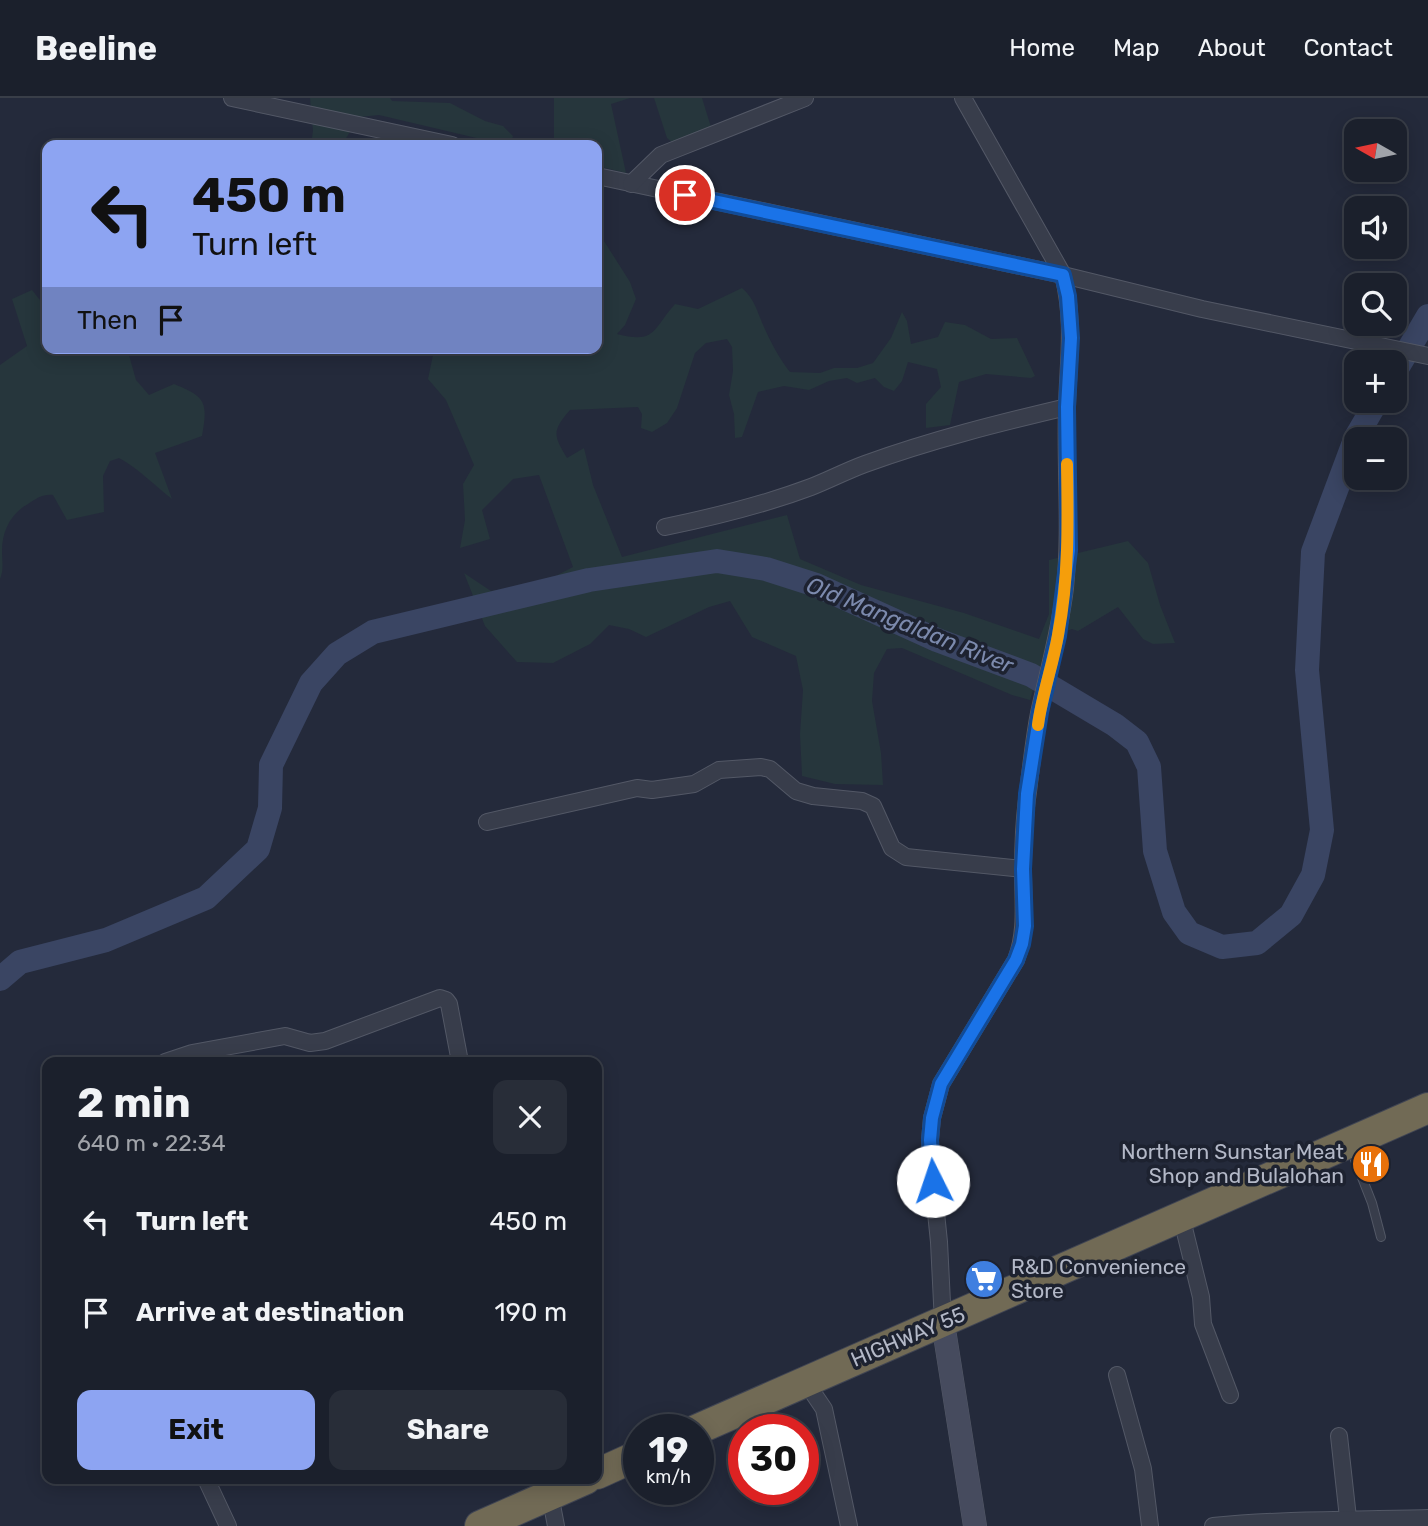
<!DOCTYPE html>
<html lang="en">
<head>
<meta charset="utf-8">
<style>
	:root { --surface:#1b202c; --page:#282d38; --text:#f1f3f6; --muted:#a0a3a9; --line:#393e48; --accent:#8da4f2 }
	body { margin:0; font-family:Rubik,sans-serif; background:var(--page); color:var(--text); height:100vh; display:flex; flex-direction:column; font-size:26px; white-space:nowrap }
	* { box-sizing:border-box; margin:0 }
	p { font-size:23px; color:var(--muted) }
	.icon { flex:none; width:38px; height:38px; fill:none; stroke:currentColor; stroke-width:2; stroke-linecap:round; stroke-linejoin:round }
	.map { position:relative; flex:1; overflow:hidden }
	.drawer { position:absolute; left:42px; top:959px; width:560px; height:427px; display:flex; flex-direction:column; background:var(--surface); border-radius:14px; box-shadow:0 4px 18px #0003,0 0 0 2px var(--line) }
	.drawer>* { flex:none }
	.hud { position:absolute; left:42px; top:42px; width:560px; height:214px; border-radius:14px; box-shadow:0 4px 18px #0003,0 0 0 2px var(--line); background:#8da4f2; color:#111; overflow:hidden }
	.needle { width:46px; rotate:279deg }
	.controls { position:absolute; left:1344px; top:21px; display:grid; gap:14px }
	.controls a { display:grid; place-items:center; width:63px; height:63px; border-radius:14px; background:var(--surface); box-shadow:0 4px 18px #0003,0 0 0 2px var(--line); font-size:35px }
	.speed { position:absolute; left:623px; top:1316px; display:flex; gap:14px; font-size:35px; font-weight:700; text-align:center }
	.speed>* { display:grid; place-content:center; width:91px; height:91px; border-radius:50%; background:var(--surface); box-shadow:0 4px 18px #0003,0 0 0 2px var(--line); line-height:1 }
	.speed small { font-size:18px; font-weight:400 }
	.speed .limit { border:10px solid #d22; background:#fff; color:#111 }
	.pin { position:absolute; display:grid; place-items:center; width:60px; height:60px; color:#fff; margin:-30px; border:4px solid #fff; border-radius:50%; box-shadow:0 2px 7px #0007 }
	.me { position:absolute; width:77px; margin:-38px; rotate:356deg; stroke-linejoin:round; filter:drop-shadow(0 0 5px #0008) }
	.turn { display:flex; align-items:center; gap:24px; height:147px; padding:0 35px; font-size:32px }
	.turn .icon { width:91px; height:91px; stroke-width:2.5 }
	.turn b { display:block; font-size:49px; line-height:60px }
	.then { display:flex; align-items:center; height:66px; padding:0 35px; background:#0003; gap:14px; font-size:26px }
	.round { display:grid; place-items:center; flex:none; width:74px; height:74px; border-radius:14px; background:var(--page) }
	.overview { display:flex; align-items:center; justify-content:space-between; height:119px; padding:0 35px }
	h1 { font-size:42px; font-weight:700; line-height:52px }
	.primary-button { display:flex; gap:14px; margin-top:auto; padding:14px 35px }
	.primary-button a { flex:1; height:80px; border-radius:14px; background:var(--accent); color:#111; font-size:28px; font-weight:700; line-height:80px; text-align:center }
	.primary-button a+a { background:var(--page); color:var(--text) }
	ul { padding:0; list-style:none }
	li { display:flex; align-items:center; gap:21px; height:91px; padding:0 35px }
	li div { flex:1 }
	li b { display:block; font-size:26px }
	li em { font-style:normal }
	header { display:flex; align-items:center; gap:42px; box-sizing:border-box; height:98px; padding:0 35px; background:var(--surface); border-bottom:2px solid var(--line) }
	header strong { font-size:33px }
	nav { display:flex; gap:38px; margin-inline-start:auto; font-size:24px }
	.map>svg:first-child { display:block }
</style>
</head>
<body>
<header>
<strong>Beeline</strong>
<nav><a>Home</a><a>Map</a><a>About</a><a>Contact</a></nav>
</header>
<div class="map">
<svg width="1428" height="1428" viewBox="0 0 1428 1428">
	<rect width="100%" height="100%" fill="#242a3b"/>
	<!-- green -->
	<g fill="#26363c">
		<polygon points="310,0 390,0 392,3 450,5 485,23 503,28 513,38 510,47 506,47 379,17 359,19 345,42 348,47 311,47 313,33"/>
		<polygon points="554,0 630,0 611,6 626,75 597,68 597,47 554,47"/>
		<polygon points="654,0 702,0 715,42 684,54 667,40"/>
		<path d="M 597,132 L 630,184 L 636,201 L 625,227 L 617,236 C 656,246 652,232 675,206 L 698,211 L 742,190 C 755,201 757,214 764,229 C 771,245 779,260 790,274 L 820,275 L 834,270 L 857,270 L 873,265 L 891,240 L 902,214 L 907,223 L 911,246 L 938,239 L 945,224 L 965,227 L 991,241 L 1017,240 L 1035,278 L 1031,280 L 986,276 L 959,284 L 950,327 L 926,330 L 926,306 L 941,289 L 937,271 L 908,264 L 902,283 L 894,293 L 884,289 L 875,280 L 857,285 L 847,280 L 829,283 L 809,292 L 784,288 L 758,294 L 742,339 L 735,340 L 734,316 L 729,297 L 733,273 L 732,249 L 727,241 L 706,245 L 695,255 L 677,310 L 667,325 L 652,334 L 641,330 L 642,316 L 638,309 L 570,312 C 552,333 553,337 567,360 L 584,350 L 593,387 L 622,459 L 787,417 L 800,461 L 861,487 L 964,515 L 1039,541 L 1049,516 L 1049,462 L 1128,443 L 1148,465 L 1160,507 L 1175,545 L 1153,546 L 1143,541 L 1118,509 L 1078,533 L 1072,531 L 1050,539 L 1030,602 L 1012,597 L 902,550 L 887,551 L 874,575 L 872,603 L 881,655 L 883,687 L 835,686 L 802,678 L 800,636 L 803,592 L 796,558 L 752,539 L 730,503 L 709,509 L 646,539 L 629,531 L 609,527 L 590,546 L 553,565 L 517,564 L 485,528 L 464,475 L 491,493 L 542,485 L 573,469 L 539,377 L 513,381 L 482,412 L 490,441 L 460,450 L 465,422 L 463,386 L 474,367 L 446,302 L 428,281 L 433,257 L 429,250 L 597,250 L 597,166 L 599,160 Z"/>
		<path d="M 32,192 L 47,211 L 47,250 L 127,250 L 136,282 L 149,297 L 174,286 C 206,299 208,304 202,338 L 155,355 L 172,401 C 154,387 139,371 119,360 L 110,363 L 103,378 L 104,414 L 67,422 L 53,397 C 43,396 37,400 28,406 C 11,415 2,433 2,453 C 2,462 4,472 0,481 L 0,267 L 27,248 L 12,201 Z"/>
	</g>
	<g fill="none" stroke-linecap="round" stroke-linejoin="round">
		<!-- river -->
		<g stroke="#3a4563" stroke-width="24">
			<polyline points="1395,274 1428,218"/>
			<polyline points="0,881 20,864 106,842 206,800 258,751 270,710 271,667 311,585 337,556 373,534 589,482 717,463 766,471 816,487 937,542 1031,577 1115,627 1137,644 1149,669 1155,753 1174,814 1189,835 1222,849 1257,845 1291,817 1313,777 1322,732 1307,572 1313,454 1356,339 1377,303"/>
		</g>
		<defs>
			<polyline id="lane" points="1350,1049 1372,1105 1381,1139"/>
			<g id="street">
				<polyline points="232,0 452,47"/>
				<polyline points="597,78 1063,177 1202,211 1428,258"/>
				<polyline points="631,86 661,57 805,0"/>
				<path d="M 665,429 C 714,419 763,407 811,389 C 829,382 846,373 865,366 C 931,342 999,325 1067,309"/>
				<polyline points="487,724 637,690 652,692 694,686 719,672 761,669 770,671 796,693 813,698 862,703 873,708 892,750 906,759 1023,771"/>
				<polyline points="165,964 192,955 285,938 310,945 325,943 440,900 446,902 449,906 460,964"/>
				<polyline points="1181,1118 1201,1199 1203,1226 1230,1297"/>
				<path d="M 943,1225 L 939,1144 L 931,1066 L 930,1042 L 932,1020 L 941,986 L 1016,862 C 1027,833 1023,805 1023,773 C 1023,747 1024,720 1028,694 C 1031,668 1034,641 1039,615 C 1048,573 1060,533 1065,490 C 1071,429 1065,370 1067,309 C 1068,263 1075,224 1063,177 L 963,0"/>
				<polyline points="1117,1277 1143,1371 1150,1428"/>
				<polyline points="805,1283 824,1311 849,1428"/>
				<polyline points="1339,1338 1348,1420"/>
				<polyline points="206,1381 228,1428"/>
				<polyline points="547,1381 556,1428"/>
				<path d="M 1213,1428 C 1285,1421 1356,1422 1428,1420"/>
			</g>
			<polyline id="secondary" points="943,1225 975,1428"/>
			<g id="highway">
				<polyline points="696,1332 1428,1010"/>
				<polyline points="597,1376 639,1357"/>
				<polyline points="480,1428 586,1381"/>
			</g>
		</defs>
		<!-- lane casing -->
		<use href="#lane" stroke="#535866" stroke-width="10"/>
		<!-- street casing -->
		<use href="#street" stroke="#535866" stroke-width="18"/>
		<!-- secondary casing -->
		<use href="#secondary" stroke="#535866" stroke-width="24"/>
		<!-- highway casing -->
		<use href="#highway" stroke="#404553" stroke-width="32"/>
		<!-- lane -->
		<use href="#lane" stroke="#383d4b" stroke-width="8"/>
		<!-- street -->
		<use href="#street" stroke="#383d4b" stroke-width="16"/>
		<!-- secondary -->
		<use href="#secondary" stroke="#464b5e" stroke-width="23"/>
		<!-- highway -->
		<use href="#highway" stroke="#716a55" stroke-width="30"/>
	</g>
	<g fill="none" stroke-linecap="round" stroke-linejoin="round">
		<defs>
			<polyline id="route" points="685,97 1063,177 1068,198 1071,240 1067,309 1069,452 1058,538 1040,614 1027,696 1023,771 1025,828 1022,846 1016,862 941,986 932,1020 930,1042 933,1083"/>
		</defs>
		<!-- route casing -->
		<use href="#route" stroke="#114b97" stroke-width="18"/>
		<!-- route -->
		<use href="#route" stroke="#1a73e8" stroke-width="12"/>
		<!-- slow -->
		<path stroke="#f59e0b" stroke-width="12" d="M 1038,627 C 1042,596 1053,567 1058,537 C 1069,480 1068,424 1067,366"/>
	</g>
	<!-- icons -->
	<defs>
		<symbol id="restaurant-disc" viewBox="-11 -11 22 22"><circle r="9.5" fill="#e8710a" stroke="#1d2230"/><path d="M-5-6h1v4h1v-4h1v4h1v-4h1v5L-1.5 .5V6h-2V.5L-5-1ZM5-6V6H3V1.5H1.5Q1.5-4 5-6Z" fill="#fff"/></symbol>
		<symbol id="supermarket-disc" viewBox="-11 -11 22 22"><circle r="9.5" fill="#3f7fe0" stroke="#1d2230"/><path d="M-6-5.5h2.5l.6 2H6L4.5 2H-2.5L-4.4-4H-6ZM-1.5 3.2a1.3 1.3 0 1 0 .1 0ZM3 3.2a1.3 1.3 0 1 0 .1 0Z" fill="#fff"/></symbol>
	</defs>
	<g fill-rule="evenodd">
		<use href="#restaurant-disc" x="1349" y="1044" width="44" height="44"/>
		<use href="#supermarket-disc" x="962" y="1159" width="44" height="44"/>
	</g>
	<g text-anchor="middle" stroke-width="7" stroke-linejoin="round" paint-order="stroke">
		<!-- poi labels -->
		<g font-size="21" fill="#b3b8c7" stroke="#1d2230" text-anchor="end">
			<text x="1344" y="1061">Northern Sunstar Meat<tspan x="1344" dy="24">Shop and Bulalohan</tspan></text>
			<text x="1011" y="1176" text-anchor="start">R&amp;D Convenience<tspan x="1011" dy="24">Store</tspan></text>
		</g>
		<!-- street labels -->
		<g font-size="21" fill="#b3b8c7" stroke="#1d2230">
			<text transform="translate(908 1239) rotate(-23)" y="7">HIGHWAY 55</text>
		</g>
		<!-- water labels -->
		<g font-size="23" font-style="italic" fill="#7c8aad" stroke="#1d2230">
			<text transform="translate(910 527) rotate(22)" y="8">Old Mangaldan River</text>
		</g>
	</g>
</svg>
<div class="controls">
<a><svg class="needle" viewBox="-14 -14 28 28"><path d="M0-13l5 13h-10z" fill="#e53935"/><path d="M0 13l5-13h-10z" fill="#a0a3a9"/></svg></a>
<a><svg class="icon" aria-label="sound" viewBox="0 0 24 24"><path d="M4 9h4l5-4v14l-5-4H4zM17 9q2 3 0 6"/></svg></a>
<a><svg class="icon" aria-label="search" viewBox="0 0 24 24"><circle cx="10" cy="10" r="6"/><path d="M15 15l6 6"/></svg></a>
<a>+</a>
<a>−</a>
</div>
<div class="speed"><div>19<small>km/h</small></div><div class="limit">30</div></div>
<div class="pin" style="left:685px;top:97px;background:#d93025"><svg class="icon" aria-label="arrive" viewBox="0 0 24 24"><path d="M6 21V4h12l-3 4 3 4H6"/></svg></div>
<svg class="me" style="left:933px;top:1083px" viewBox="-20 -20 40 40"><circle r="19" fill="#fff"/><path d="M0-13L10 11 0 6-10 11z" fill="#1a73e8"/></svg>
<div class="hud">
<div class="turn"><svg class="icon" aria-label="left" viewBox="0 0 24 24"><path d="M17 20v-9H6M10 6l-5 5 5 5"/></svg><div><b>450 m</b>Turn left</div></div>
<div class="then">Then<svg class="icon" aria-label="arrive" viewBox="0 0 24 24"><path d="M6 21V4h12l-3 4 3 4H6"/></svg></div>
</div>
<section class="drawer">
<div class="overview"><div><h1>2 min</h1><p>640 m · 22:34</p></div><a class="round"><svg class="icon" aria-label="close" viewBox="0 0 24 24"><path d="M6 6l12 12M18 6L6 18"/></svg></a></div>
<ul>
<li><svg class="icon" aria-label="left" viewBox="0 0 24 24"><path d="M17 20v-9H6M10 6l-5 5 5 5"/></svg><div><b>Turn left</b></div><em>450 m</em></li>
<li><svg class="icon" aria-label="arrive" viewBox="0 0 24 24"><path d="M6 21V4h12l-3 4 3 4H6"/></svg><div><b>Arrive at destination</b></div><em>190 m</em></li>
</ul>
<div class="primary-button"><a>Exit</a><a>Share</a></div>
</section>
</div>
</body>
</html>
